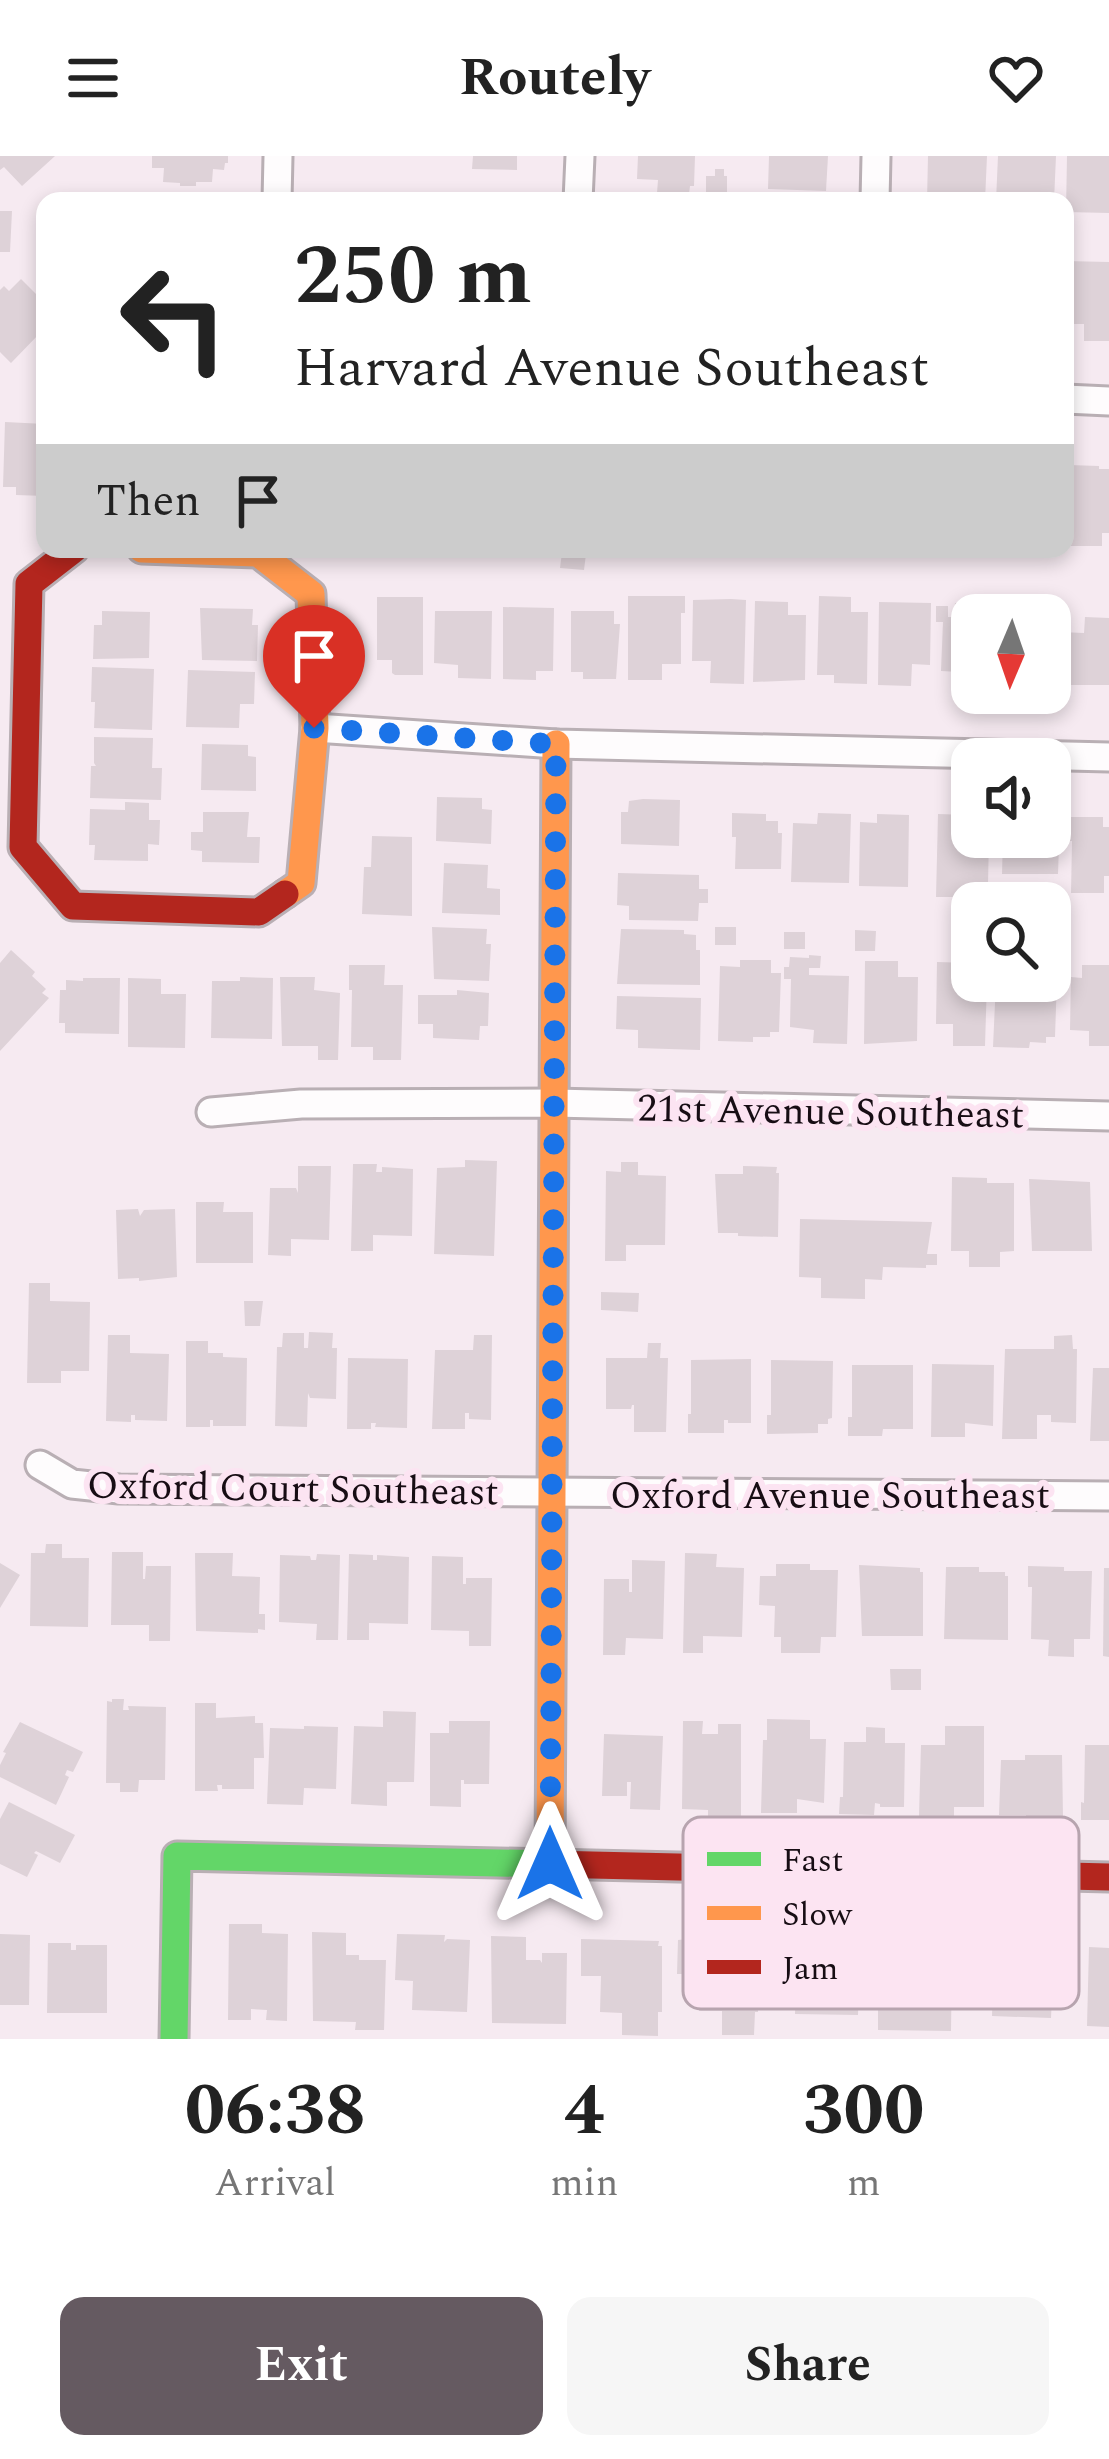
<!DOCTYPE html>
<html lang="en">
<head>
<meta charset="utf-8">
<style>
	:root { --surface:#fff; --page:#f6f6f6; --text:#222; --muted:#767676; --accent:#655a61 }
	body { margin:0; font-family:Spectral,serif; background:var(--page); color:var(--text); height:100vh; display:flex; flex-direction:column; font-size:45px; white-space:nowrap }
	* { box-sizing:border-box; margin:0 }
	p { font-size:39px; color:var(--muted) }
	.icon { flex:none; width:66px; height:66px; fill:none; stroke:currentColor; stroke-width:2; stroke-linecap:round; stroke-linejoin:round }
	.map { position:relative; height:1883px; overflow:hidden }
	.drawer { display:flex; flex-direction:column; background:var(--surface); flex:1 }
	.drawer>* { flex:none }
	.hud { position:absolute; left:36px; top:36px; width:1038px; height:366px; border-radius:24px; box-shadow:0 6px 18px #0003; background:#fff; color:var(--text); overflow:hidden }
	.needle { width:78px; rotate:182deg }
	.buttons { position:absolute; left:951px; top:438px; display:grid; gap:24px }
	.buttons a { display:grid; place-items:center; width:120px; height:120px; border-radius:24px; background:var(--surface); box-shadow:0 6px 18px #0003; font-size:60px }
	.pin { position:absolute; display:grid; place-items:center; width:102px; height:102px; color:#fff; margin:-123px -51px; border-radius:50% 50% 50% 0; rotate:-45deg; box-shadow:0 0 12px #0007 }
	.pin .icon { rotate:45deg }
	.me { position:absolute; width:132px; margin:-66px; rotate:0deg; stroke-linejoin:round; filter:drop-shadow(0 0 9px #0008) }
	.turn { display:flex; align-items:center; gap:42px; height:252px; padding:0 60px; font-size:54px }
	.turn .icon { width:156px; height:156px; stroke-width:2.5 }
	.turn b { display:block; font-size:84px; line-height:102px }
	.then { display:flex; align-items:center; height:114px; padding:0 60px; background:#0003; gap:24px; font-size:45px }
	.eta { display:flex; justify-content:space-evenly; align-items:center; height:204px; text-align:center }
	.eta b { font-size:72px; font-weight:700; line-height:84px }
	.primary-button { display:flex; gap:24px; margin-top:auto; padding:24px 60px }
	.primary-button a { flex:1; height:138px; border-radius:24px; background:var(--accent); color:#fff; font-size:48px; font-weight:700; line-height:138px; text-align:center }
	.primary-button a+a { background:var(--page); color:var(--text) }
	header { display:flex; justify-content:space-between; align-items:center; height:156px; padding:0 60px; background:var(--surface); font-size:54px; font-weight:700 }
	.map>svg:first-child { display:block }
</style>
</head>
<body>
<header><svg class="icon" aria-label="menu" viewBox="0 0 24 24"><path d="M4 6h16M4 12h16M4 18h16"/></svg>Routely<svg class="icon" aria-label="heart" viewBox="0 0 24 24"><path d="M12 20l-8-8c-3-5 5-10 8-4 3-6 11-1 8 4z"/></svg></header>
<div class="map">
<svg width="1109" height="1883" viewBox="0 0 1109 1883">
	<rect width="100%" height="100%" fill="#f6eaf1"/>
	<!-- building -->
	<g fill="#ded2d8">
		<polygon points="0,0 55,0 22,30 4,11 0,14"/>
		<polygon points="152,0 228,0 228,7 225,7 224,14 213,13 212,26 196,26 196,30 180,30 180,27 163,26 164,12 152,12"/>
		<polygon points="473,0 517,0 517,14 472,13"/>
		<polygon points="638,0 695,0 694,30 690,30 689,38 657,37 658,24 637,23"/>
		<polygon points="769,0 828,0 826,35 768,33"/>
		<polygon points="928,0 987,0 985,45 927,45"/>
		<polygon points="998,0 1056,0 1054,45 996,45"/>
		<polygon points="1067,0 1109,0 1109,57 1066,56"/>
		<polygon points="715,13 724,13 724,20 727,20 727,38 706,37 706,20 715,20"/>
		<polygon points="0,55 12,55 10,96 0,96"/>
		<polygon points="1065,105 1109,106 1109,185 1084,185 1084,168 1065,168"/>
		<polygon points="21,123 45,147 45,160 38,166 42,170 37,175 40,177 11,207 0,196 0,134 4,130 9,135"/>
		<polygon points="5,266 45,268 45,340 16,339 16,331 3,331"/>
		<polygon points="1069,309 1099,310 1099,313 1109,313 1109,377 1102,377 1102,390 1068,390"/>
		<polygon points="562,396 586,398 584,414 560,412"/>
		<polygon points="628,440 685,440 685,457 681,457 681,508 662,508 662,524 628,524"/>
		<polygon points="819,440 851,441 851,456 868,456 867,528 834,527 834,519 817,519"/>
		<polygon points="377,441 423,441 423,519 395,519 392,517 392,504 377,504"/>
		<polygon points="731,443 746,444 744,528 710,527 711,505 692,505 693,444"/>
		<polygon points="1018,444 1057,446 1054,524 1050,524 1050,459 1017,459"/>
		<polygon points="755,445 788,446 788,459 806,459 805,524 753,526"/>
		<polygon points="879,446 931,447 930,509 912,508 911,530 878,529"/>
		<polygon points="955,447 995,448 995,459 972,459 972,530 960,530 960,516 941,515 943,466 936,466 936,450 948,450 948,461 954,461"/>
		<polygon points="503,451 554,452 553,515 536,515 536,524 503,523"/>
		<polygon points="200,452 253,453 252,469 258,469 257,505 202,504"/>
		<polygon points="102,455 150,456 149,502 93,503 94,469 102,469"/>
		<polygon points="435,455 492,455 491,523 458,522 458,509 434,507"/>
		<polygon points="571,455 614,455 614,468 620,468 616,523 583,523 583,516 571,516"/>
		<polygon points="1085,461 1109,462 1109,529 1066,529 1067,506 1059,505 1060,476 1084,477"/>
		<polygon points="92,511 154,513 152,574 94,572 95,546 91,546"/>
		<polygon points="188,514 255,516 254,548 240,548 239,572 186,571"/>
		<polygon points="94,581 153,582 152,612 162,612 161,644 90,642 91,610 96,610 94,607"/>
		<polygon points="202,588 248,589 248,600 256,601 256,635 201,634"/>
		<polygon points="437,641 482,642 482,653 492,654 491,688 436,685"/>
		<polygon points="643,643 680,644 679,690 621,688 621,656 628,656 629,645"/>
		<polygon points="125,646 149,647 149,664 160,664 159,689 148,688 148,705 94,704 95,689 89,689 90,653 125,654"/>
		<polygon points="203,656 249,656 247,681 260,681 259,707 202,706 202,695 191,694 191,676 203,676"/>
		<polygon points="732,657 766,658 766,665 778,665 778,677 782,677 781,713 735,713 736,681 732,681"/>
		<polygon points="818,657 851,658 849,727 791,726 793,667 817,668"/>
		<polygon points="877,658 909,659 908,731 859,730 860,666 877,667"/>
		<polygon points="938,658 970,659 972,681 989,681 988,728 971,727 970,741 936,741"/>
		<polygon points="1050,660 1060,660 1058,718 1002,718 1003,681 1050,681"/>
		<polygon points="1069,661 1103,661 1103,671 1109,671 1109,720 1104,720 1104,737 1071,737 1072,685 1068,685 1069,679 1061,679 1062,663 1069,663"/>
		<polygon points="372,680 412,681 412,760 362,758 364,711 371,711"/>
		<polygon points="444,707 488,709 487,732 500,733 500,759 442,757"/>
		<polygon points="618,717 699,719 699,733 708,733 708,747 699,747 698,765 629,764 629,750 617,749"/>
		<polygon points="432,771 487,773 486,788 491,788 489,825 434,823"/>
		<rect x="715" y="771" width="21" height="18"/>
		<polygon points="621,773 684,774 684,778 696,779 696,794 700,794 700,829 617,828"/>
		<polygon points="855,774 876,775 875,795 855,795"/>
		<rect x="784" y="776" width="21" height="17"/>
		<polygon points="11,794 35,816 32,820 46,833 42,837 49,842 0,895 0,807"/>
		<polygon points="809,799 821,800 820,812 809,812 809,819 849,820 847,888 813,887 814,874 790,871 791,823 784,823 784,811 789,811 790,801 809,802"/>
		<polygon points="740,804 771,804 771,817 781,817 779,876 770,876 770,881 753,881 753,886 718,885 720,810 740,811"/>
		<polygon points="865,805 898,805 898,821 918,821 917,885 864,888"/>
		<polygon points="937,806 972,807 972,825 987,825 985,890 953,890 953,868 936,868"/>
		<polygon points="349,809 385,809 384,829 403,829 401,904 373,904 373,891 351,891 352,834 349,834"/>
		<polygon points="1082,809 1109,809 1109,890 1089,890 1089,875 1070,874 1071,821 1082,822"/>
		<polygon points="240,821 273,822 272,883 211,882 212,825 240,825"/>
		<polygon points="280,821 315,821 314,834 340,837 338,904 318,904 318,890 282,890"/>
		<polygon points="83,822 120,822 119,878 65,877 65,867 59,867 60,834 66,834 66,824 83,825"/>
		<polygon points="128,822 161,823 161,838 186,838 185,892 128,891"/>
		<polygon points="1050,822 1057,823 1055,881 1046,881 1046,887 1030,886 1029,892 993,891 996,825 1050,825"/>
		<polygon points="457,834 489,837 488,870 480,870 479,884 433,882 433,868 418,868 418,839 457,839"/>
		<polygon points="617,840 701,842 700,894 638,892 638,874 616,873"/>
		<polygon points="465,1004 497,1005 494,1100 434,1098 437,1012 465,1011"/>
		<polygon points="621,1006 638,1006 638,1019 666,1020 665,1089 626,1089 626,1105 605,1105 606,1015 621,1016"/>
		<polygon points="353,1008 377,1008 376,1016 382,1016 382,1011 413,1013 412,1080 373,1079 373,1095 351,1095"/>
		<polygon points="298,1010 331,1010 329,1084 291,1083 291,1100 268,1099 270,1032 296,1032 298,1037"/>
		<polygon points="743,1010 777,1011 776,1017 779,1017 778,1081 738,1080 738,1077 718,1077 715,1018 743,1018"/>
		<polygon points="952,1021 987,1022 987,1027 1014,1027 1014,1095 1000,1096 1000,1111 969,1111 969,1095 951,1095"/>
		<polygon points="1029,1023 1090,1026 1092,1095 1032,1095"/>
		<polygon points="196,1046 224,1046 223,1056 253,1056 253,1107 196,1107"/>
		<polygon points="138,1053 140,1060 144,1054 175,1053 177,1121 139,1125 139,1122 118,1123 116,1054"/>
		<polygon points="800,1063 932,1066 927,1098 937,1098 937,1109 926,1109 926,1112 883,1111 882,1124 865,1123 865,1143 821,1142 821,1122 799,1121"/>
		<polygon points="29,1127 50,1127 50,1145 90,1146 89,1215 61,1215 61,1227 27,1227"/>
		<polygon points="601,1136 639,1137 638,1156 601,1154"/>
		<polygon points="244,1145 263,1145 260,1170 245,1170"/>
		<polygon points="309,1176 333,1177 332,1192 337,1192 336,1243 310,1242 308,1237 307,1271 275,1270 277,1191 282,1191 283,1177 304,1177 304,1192 308,1192"/>
		<polygon points="108,1179 130,1179 130,1197 169,1198 167,1265 135,1264 135,1259 131,1259 131,1266 106,1265"/>
		<polygon points="474,1179 492,1179 491,1264 469,1263 469,1257 465,1257 465,1273 432,1273 435,1194 473,1194"/>
		<polygon points="1072,1179 1073,1193 1077,1193 1076,1267 1051,1266 1051,1259 1037,1259 1037,1283 1002,1283 1005,1193 1054,1193 1054,1180"/>
		<polygon points="186,1185 208,1185 208,1197 223,1197 223,1201 247,1202 246,1270 213,1270 213,1264 210,1264 210,1271 186,1271"/>
		<polygon points="648,1187 661,1187 660,1202 668,1202 666,1276 634,1276 634,1249 632,1249 631,1253 606,1253 606,1202 647,1202"/>
		<polygon points="348,1202 408,1203 407,1272 375,1271 376,1267 371,1267 371,1273 347,1273"/>
		<polygon points="751,1203 751,1267 728,1267 728,1264 724,1264 724,1277 688,1277 688,1258 691,1258 691,1204"/>
		<polygon points="771,1204 833,1205 832,1262 828,1263 828,1268 818,1268 818,1277 767,1278 767,1259 771,1259"/>
		<polygon points="932,1208 994,1209 993,1270 965,1267 965,1281 931,1281"/>
		<polygon points="852,1209 913,1209 913,1273 883,1273 882,1280 848,1280 848,1261 852,1261"/>
		<polygon points="1093,1212 1109,1212 1109,1285 1090,1285"/>
		<polygon points="46,1388 62,1388 62,1402 89,1402 88,1471 30,1470 31,1397 45,1397"/>
		<polygon points="112,1396 143,1396 143,1423 145,1423 146,1410 171,1410 170,1485 149,1485 149,1469 111,1469"/>
		<polygon points="195,1397 233,1397 232,1420 260,1421 259,1458 265,1458 265,1474 258,1473 258,1477 196,1475"/>
		<polygon points="685,1397 717,1398 716,1411 744,1412 742,1481 703,1480 703,1497 683,1497"/>
		<polygon points="317,1398 340,1399 338,1484 316,1484 317,1468 279,1466 280,1399 310,1400 311,1404 316,1404"/>
		<polygon points="349,1398 373,1399 373,1404 377,1404 377,1399 409,1401 408,1468 369,1467 369,1484 347,1484"/>
		<polygon points="432,1400 463,1401 463,1428 466,1428 466,1422 492,1422 491,1490 469,1490 469,1475 431,1474"/>
		<polygon points="632,1404 665,1405 663,1483 626,1482 625,1499 603,1499 604,1423 629,1423 629,1436 632,1436"/>
		<polygon points="0,1407 20,1419 0,1452"/>
		<polygon points="776,1408 810,1408 810,1414 838,1414 836,1481 821,1481 820,1497 781,1497 781,1481 774,1481 775,1450 759,1449 760,1420 776,1420"/>
		<polygon points="859,1409 920,1412 920,1416 923,1416 923,1480 862,1480"/>
		<polygon points="1028,1410 1064,1411 1064,1415 1092,1415 1090,1483 1074,1483 1074,1501 1048,1500 1049,1484 1031,1483 1032,1431 1028,1431"/>
		<polygon points="946,1411 979,1411 979,1416 1005,1416 1005,1420 1008,1420 1008,1484 944,1483"/>
		<polygon points="1104,1412 1109,1412 1109,1501 1103,1500"/>
		<polygon points="890,1513 921,1513 921,1534 891,1534"/>
		<polygon points="112,1543 124,1543 123,1554 129,1554 128,1550 166,1551 165,1624 139,1624 138,1636 120,1636 120,1627 106,1627 107,1545 112,1546"/>
		<polygon points="195,1547 216,1547 216,1562 255,1560 255,1567 263,1567 264,1602 254,1602 254,1633 222,1633 222,1629 217,1629 218,1635 195,1635"/>
		<polygon points="383,1555 416,1556 414,1626 387,1626 387,1650 351,1648 354,1570 383,1571"/>
		<polygon points="767,1563 810,1564 810,1583 826,1583 824,1647 797,1643 797,1657 761,1657 763,1584 767,1584"/>
		<polygon points="449,1565 490,1565 489,1628 464,1628 464,1624 461,1624 461,1651 430,1650 430,1577 449,1577"/>
		<polygon points="683,1565 703,1565 702,1578 718,1578 718,1568 741,1568 741,1662 708,1661 708,1654 682,1653"/>
		<polygon points="20,1566 83,1596 73,1616 67,1614 65,1619 69,1621 56,1649 0,1621 0,1609 6,1597 3,1596"/>
		<polygon points="304,1570 338,1571 336,1633 304,1632 303,1649 267,1648 270,1572 304,1573"/>
		<polygon points="945,1570 984,1570 984,1651 954,1651 954,1660 919,1660 921,1589 945,1589"/>
		<polygon points="866,1571 885,1572 885,1587 905,1587 904,1651 880,1651 880,1648 875,1647 874,1659 839,1658 840,1641 843,1641 844,1586 866,1586"/>
		<polygon points="604,1578 663,1580 660,1654 630,1653 631,1626 627,1626 627,1640 602,1640"/>
		<polygon points="1085,1589 1109,1589 1109,1664 1081,1664 1081,1646 1084,1647"/>
		<polygon points="1025,1599 1062,1599 1063,1661 1060,1668 1026,1668 1026,1659 999,1659 1001,1604 1025,1604"/>
		<polygon points="9,1646 75,1679 60,1707 36,1695 34,1697 38,1699 27,1721 0,1708 0,1663"/>
		<polygon points="229,1768 262,1768 262,1777 288,1778 287,1865 266,1864 267,1854 251,1853 251,1864 228,1864"/>
		<polygon points="312,1776 346,1777 346,1799 359,1799 359,1804 386,1804 384,1874 355,1874 356,1866 313,1865"/>
		<polygon points="0,1778 30,1779 29,1849 0,1849"/>
		<polygon points="397,1778 445,1779 444,1786 447,1783 470,1784 467,1856 412,1854 413,1825 395,1824"/>
		<polygon points="491,1780 526,1781 526,1804 540,1804 542,1807 542,1797 567,1797 566,1868 492,1867"/>
		<polygon points="698,1782 731,1783 731,1787 760,1788 758,1856 755,1856 754,1879 722,1879 722,1855 699,1855 700,1818 677,1818 678,1784"/>
		<polygon points="581,1783 659,1785 658,1790 662,1790 662,1856 658,1856 658,1880 622,1879 622,1857 600,1856 601,1820 581,1820"/>
		<polygon points="798,1784 830,1785 830,1791 860,1791 858,1859 795,1858 796,1823 775,1823 776,1786 798,1786"/>
		<polygon points="878,1785 912,1785 912,1809 928,1809 928,1802 952,1802 951,1875 878,1874"/>
		<polygon points="990,1786 1022,1787 1022,1790 1046,1791 1046,1796 1054,1796 1051,1862 992,1860 993,1824 971,1822 972,1788 989,1789"/>
		<polygon points="48,1787 71,1787 71,1794 76,1794 76,1789 107,1789 107,1857 47,1857"/>
		<polygon points="1089,1791 1109,1792 1109,1871 1087,1870"/>
	</g>
	<g fill="none" stroke-linecap="round" stroke-linejoin="round">
		<defs>
			<g id="street">
				<polyline points="277,45 278,0"/>
				<polyline points="578,45 580,0"/>
				<polyline points="875,45 876,0"/>
				<polyline points="1065,243 1109,245"/>
				<polyline points="315,572 556,588 1109,601"/>
				<polyline points="211,956 301,948 554,947 1109,960"/>
				<polyline points="40,1309 72,1328 119,1333 1109,1340"/>
			</g>
			<polyline id="fast" points="174,1883 177,1700 549,1708"/>
			<g id="slow">
				<polyline points="142,393 258,397 311,438 315,572 301,727 285,738"/>
				<polyline points="550,1708 556,588"/>
			</g>
			<g id="jam">
				<polyline points="74,393 29,428 23,691 73,750 259,756 285,738"/>
				<polyline points="549,1708 1109,1721"/>
			</g>
		</defs>
		<!-- street casing -->
		<use href="#street" stroke="#b9afb4" stroke-width="33"/>
		<!-- fast casing -->
		<use href="#fast" stroke="#b9afb4" stroke-width="33"/>
		<!-- slow casing -->
		<use href="#slow" stroke="#b9afb4" stroke-width="33"/>
		<!-- jam casing -->
		<use href="#jam" stroke="#b9afb4" stroke-width="33"/>
		<!-- street -->
		<use href="#street" stroke="#fefcfd" stroke-width="27"/>
		<!-- fast -->
		<use href="#fast" stroke="#63d668" stroke-width="27"/>
		<!-- slow -->
		<use href="#slow" stroke="#ff974d" stroke-width="27"/>
		<!-- jam -->
		<use href="#jam" stroke="#b3261e" stroke-width="27"/>
	</g>
	<g fill="none" stroke-linecap="round" stroke-linejoin="round">
		<!-- route -->
		<polyline stroke="#1a73e8" stroke-width="21" stroke-dasharray="0 37.8" points="314,572 556,588 550,1708"/>
	</g>
	<g text-anchor="middle" stroke-width="12" stroke-linejoin="round" paint-order="stroke">
		<!-- street labels -->
		<g font-size="39" fill="#170d14" stroke="#fce4f2">
			<text transform="translate(831 954) rotate(1)" y="14">21st Avenue Southeast</text>
			<text transform="translate(293 1331) rotate(1)" y="14">Oxford Court Southeast</text>
			<text x="830" y="1352">Oxford Avenue Southeast</text>
		</g>
	</g>
	<!-- legend -->
	<rect x="683" y="1661" width="396" height="192" rx="18" fill="#fce4f2" stroke="#b7a4af" stroke-width="3"/>
	<rect x="707" y="1696" width="54" height="14" fill="#63d668"/>
	<rect x="707" y="1750" width="54" height="14" fill="#ff974d"/>
	<rect x="707" y="1804" width="54" height="14" fill="#b3261e"/>
	<g font-size="33" fill="#170d14">
		<text x="782" y="1715">Fast</text>
		<text x="782" y="1769">Slow</text>
		<text x="782" y="1823">Jam</text>
	</g>
</svg>
<div class="buttons">
<a><svg class="needle" viewBox="-14 -14 28 28"><path d="M0-13l5 13h-10z" fill="#e53935"/><path d="M0 13l5-13h-10z" fill="#767676"/></svg></a>
<a><svg class="icon" aria-label="sound" viewBox="0 0 24 24"><path d="M4 9h4l5-4v14l-5-4H4zM17 9q2 3 0 6"/></svg></a>
<a><svg class="icon" aria-label="search" viewBox="0 0 24 24"><circle cx="10" cy="10" r="6"/><path d="M15 15l6 6"/></svg></a>
</div>
<div class="pin" style="left:314px;top:572px;background:#d93025"><svg class="icon" aria-label="arrive" viewBox="0 0 24 24"><path d="M6 21V4h12l-3 4 3 4H6"/></svg></div>
<svg class="me" style="left:550px;top:1708px" viewBox="-20 -20 40 40"><path d="M0-17L14 15 0 8-14 15z" fill="#1a73e8" stroke="#fff" stroke-width="4"/></svg>
<div class="hud">
<div class="turn"><svg class="icon" aria-label="left" viewBox="0 0 24 24"><path d="M17 20v-9H6M10 6l-5 5 5 5"/></svg><div><b>250 m</b>Harvard Avenue Southeast</div></div>
<div class="then">Then<svg class="icon" aria-label="arrive" viewBox="0 0 24 24"><path d="M6 21V4h12l-3 4 3 4H6"/></svg></div>
</div>
</div>
<section class="drawer">
<div class="eta">
<div><b>06:38</b><p>Arrival</p></div>
<div><b>4</b><p>min</p></div>
<div><b>300</b><p>m</p></div>
</div>
<div class="primary-button"><a>Exit</a><a>Share</a></div>
</section>
</body>
</html>
